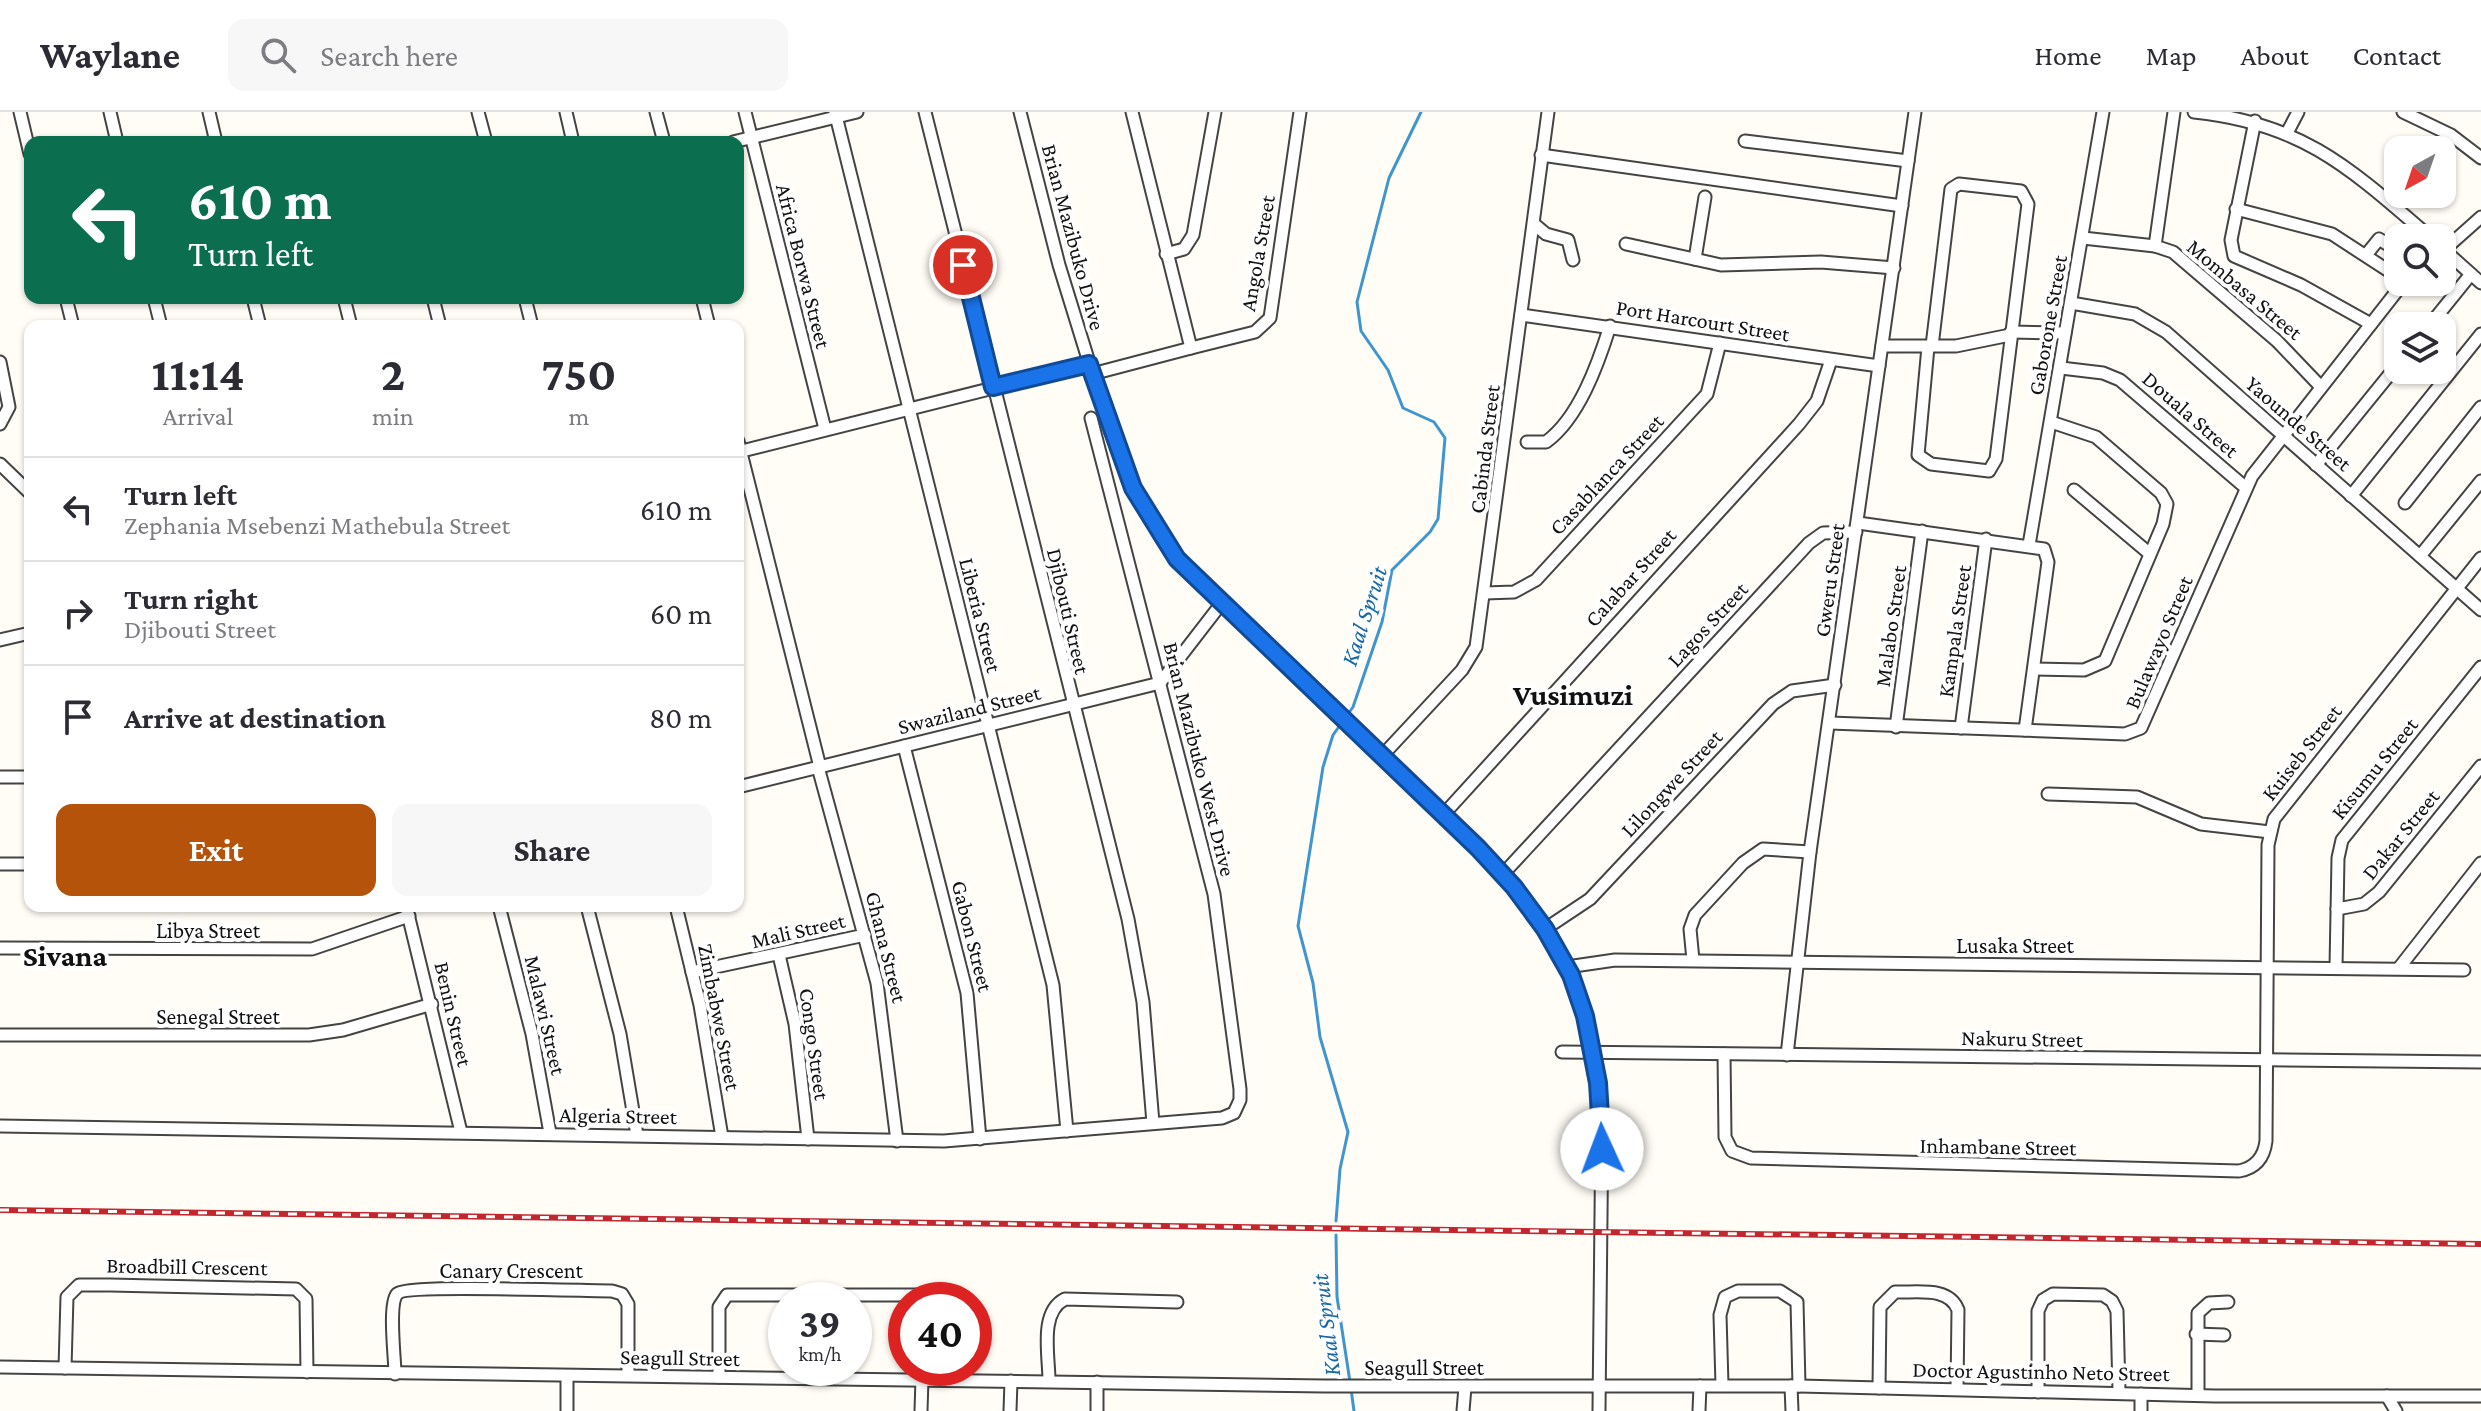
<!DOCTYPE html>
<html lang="en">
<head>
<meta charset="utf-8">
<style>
	:root { --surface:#fff; --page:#f7f7f7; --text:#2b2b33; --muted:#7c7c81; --line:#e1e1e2; --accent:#b45309 }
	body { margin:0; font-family:"Crimson Pro",serif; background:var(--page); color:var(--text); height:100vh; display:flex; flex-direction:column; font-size:30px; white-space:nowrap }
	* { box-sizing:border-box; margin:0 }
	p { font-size:26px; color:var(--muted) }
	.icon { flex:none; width:44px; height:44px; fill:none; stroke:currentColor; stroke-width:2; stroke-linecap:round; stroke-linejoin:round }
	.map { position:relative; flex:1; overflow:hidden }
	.sheet { position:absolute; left:24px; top:208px; width:720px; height:592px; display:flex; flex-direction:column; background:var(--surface); border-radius:16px; box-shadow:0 2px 6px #0004 }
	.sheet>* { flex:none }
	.hud { position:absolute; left:24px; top:24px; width:720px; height:168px; border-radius:16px; box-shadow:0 2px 6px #0004; background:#0b6e4f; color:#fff; overflow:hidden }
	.needle { width:52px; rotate:220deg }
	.fabs { position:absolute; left:2384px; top:24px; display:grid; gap:16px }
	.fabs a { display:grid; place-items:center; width:72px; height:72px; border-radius:16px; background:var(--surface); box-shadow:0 2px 6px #0004; font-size:40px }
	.speed { position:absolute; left:768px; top:1170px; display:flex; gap:16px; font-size:40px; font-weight:700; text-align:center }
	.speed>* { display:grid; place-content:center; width:104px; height:104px; border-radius:50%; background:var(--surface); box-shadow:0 2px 6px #0004; line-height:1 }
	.speed small { font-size:20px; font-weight:400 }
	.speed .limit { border:12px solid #d22; background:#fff; color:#111 }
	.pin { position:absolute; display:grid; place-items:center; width:68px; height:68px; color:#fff; margin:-34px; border:4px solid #fff; border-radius:50%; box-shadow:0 2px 8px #0007 }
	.me { position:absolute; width:88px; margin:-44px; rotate:358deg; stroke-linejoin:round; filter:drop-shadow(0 0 6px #0008) }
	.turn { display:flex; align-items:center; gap:28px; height:168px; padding:0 32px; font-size:36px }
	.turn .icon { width:104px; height:104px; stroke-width:2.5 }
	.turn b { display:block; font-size:56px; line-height:68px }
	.eta { display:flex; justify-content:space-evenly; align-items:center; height:136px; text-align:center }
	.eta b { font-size:48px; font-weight:700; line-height:56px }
	.cta { display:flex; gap:16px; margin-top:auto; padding:16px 32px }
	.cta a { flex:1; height:92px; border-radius:16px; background:var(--accent); color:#fff; font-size:32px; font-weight:700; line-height:92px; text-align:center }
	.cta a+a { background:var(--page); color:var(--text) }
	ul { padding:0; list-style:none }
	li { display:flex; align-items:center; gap:24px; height:104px; padding:0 32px; border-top:2px solid var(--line) }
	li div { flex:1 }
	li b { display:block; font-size:30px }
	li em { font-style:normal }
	header { display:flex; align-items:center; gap:48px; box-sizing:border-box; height:112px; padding:0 40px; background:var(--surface); border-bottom:2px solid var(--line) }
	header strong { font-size:38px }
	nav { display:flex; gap:44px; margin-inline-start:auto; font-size:28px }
	.search { width:560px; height:72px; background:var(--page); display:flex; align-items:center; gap:20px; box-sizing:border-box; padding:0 28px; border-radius:16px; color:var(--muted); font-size:30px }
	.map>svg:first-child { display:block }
</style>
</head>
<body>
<header>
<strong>Waylane</strong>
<div class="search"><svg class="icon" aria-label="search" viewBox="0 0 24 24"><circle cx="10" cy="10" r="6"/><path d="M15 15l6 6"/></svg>Search here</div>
<nav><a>Home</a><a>Map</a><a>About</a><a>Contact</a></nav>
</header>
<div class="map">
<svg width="2481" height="1299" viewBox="0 0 2481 1299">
	<rect width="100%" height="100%" fill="#fffdf5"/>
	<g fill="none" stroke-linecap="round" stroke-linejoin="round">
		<!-- stream -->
		<g stroke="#3f96cf" stroke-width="3">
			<polyline points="1336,1109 1340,1057 1348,1020 1320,925 1313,871 1298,814 1323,655 1333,623 1353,595 1382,510 1392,458 1430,420 1438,407 1445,326 1434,310 1403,296 1388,258 1361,219 1357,190 1389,66 1421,0"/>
			<polyline points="1336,1123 1337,1185 1350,1270"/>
			<polyline points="1351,1277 1354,1299"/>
		</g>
		<defs>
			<g id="minor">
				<polyline points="20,0 30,42"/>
				<polyline points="110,0 117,30"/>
				<polyline points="209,0 216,30"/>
				<polyline points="478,0 486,30"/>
				<polyline points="566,0 573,30"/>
				<polyline points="656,0 664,30"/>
				<polyline points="745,0 825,317"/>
				<polyline points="835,0 1053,873 1067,1019"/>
				<polyline points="925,0 1128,807 1143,890 1153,1011"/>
				<polyline points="1020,0 1059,153 1096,273 1133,376 1162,427 1221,492 1478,736 1523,786 1571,863 1594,941 1602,1006 1599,1299"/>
				<path d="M 2194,0 C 2303,11 2351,57 2431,126"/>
				<polyline points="2403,0 2451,23 2481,46"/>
				<polyline points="2255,9 2231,128 2234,144 2301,173 2371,212"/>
				<polyline points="2287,21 2298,0"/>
				<polyline points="1745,29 1908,49"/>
				<polyline points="733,30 857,0"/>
				<polyline points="1541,43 1902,94"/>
				<polyline points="2236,97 2332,122 2398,165"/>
				<polyline points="1534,112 1546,122 1568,128 1573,148"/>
				<polyline points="2083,126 2155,134 2173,140 2277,229 2321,275"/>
				<polyline points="1626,132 1721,153 1821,150 1894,156"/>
				<polyline points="2155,134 2174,0"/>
				<polyline points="2442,136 2481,171"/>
				<polyline points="2444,138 2481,105"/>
				<polyline points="1166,142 1184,137 1193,123 1215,0"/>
				<polyline points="2366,143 2379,127 2398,139"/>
				<polyline points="1695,147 1705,85"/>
				<polyline points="66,186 73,214"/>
				<polyline points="154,186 161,214"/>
				<polyline points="253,186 260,214"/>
				<polyline points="344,186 351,214"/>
				<polyline points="433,186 440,214"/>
				<polyline points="525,186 532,214"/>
				<polyline points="702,186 709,214"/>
				<polyline points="2071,191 2135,202 2166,220 2481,498"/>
				<polyline points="1521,203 1879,254"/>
				<polyline points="2429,214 2471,162"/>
				<polyline points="2011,220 2065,221"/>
				<polyline points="1882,234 1956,234 2010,223"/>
				<polyline points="1928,235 1918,343 1931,352 1989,359 1996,347 2028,92 2021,79 1959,72 1951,77 1932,234"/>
				<polyline points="1191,236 1255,220 1270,206 1300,0"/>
				<polyline points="0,250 9,295 0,312"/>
				<polyline points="2061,256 2103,261 2120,268 2246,376"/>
				<polyline points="1092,262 1191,236 1132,0"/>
				<polyline points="738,329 820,655"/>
				<path d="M 1527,330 L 1546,330 C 1579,306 1598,252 1610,214"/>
				<polyline points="738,340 1089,252"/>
				<polyline points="0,352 30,381"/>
				<polyline points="2316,353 2398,252"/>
				<polyline points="2074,378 2150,442"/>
				<polyline points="2351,384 2481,222"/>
				<polyline points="2405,391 2481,295"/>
				<polyline points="1858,411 2044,437 2048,450 2025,618"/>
				<polyline points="2029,433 2103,0"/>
				<polyline points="2420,444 2481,369"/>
				<polyline points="1485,481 1514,480 1536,468 1707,282 1720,231"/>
				<polyline points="0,528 30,521"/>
				<polyline points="2034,557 2084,558 2105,549 2163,412 2167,392 2161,381 2096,325 2051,310"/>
				<polyline points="1830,611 2125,622 2141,616 2252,364 2404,170"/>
				<polyline points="1896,615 1922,419"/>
				<polyline points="1961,616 1986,427"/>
				<polyline points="904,634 967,881 980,1027"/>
				<polyline points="1382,644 1462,558 1476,535 1548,0"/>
				<polyline points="818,655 877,871 897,1029"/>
				<polyline points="0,665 30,665"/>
				<polyline points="738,675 1160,571 1221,492"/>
				<polyline points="2048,682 2137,685 2201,712 2270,720"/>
				<polyline points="1444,702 1799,312 1817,289 1831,248"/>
				<polyline points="0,752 30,752"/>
				<polyline points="1503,762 1809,431 1823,421 1856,420"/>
				<polyline points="406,794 461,1020"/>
				<polyline points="499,794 532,922 550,1021"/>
				<polyline points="587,794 620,922 637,1023"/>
				<polyline points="676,794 700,893 722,1025"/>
				<polyline points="2337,797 2364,792 2379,780 2481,654"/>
				<polyline points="1545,817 1590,787 1773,592 1792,579 1835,573"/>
				<polyline points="0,836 312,837 409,804"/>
				<polyline points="779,843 795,912 808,1027"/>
				<polyline points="1693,848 1690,817 1695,803 1743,751 1763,737 1810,740"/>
				<polyline points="1567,855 1615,848 2464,858"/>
				<polyline points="2336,855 2338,746 2342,728 2481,555"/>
				<polyline points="2399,856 2481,751"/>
				<polyline points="692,860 865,823"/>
				<polyline points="0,923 309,923 343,918 432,892"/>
				<polyline points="1562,940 2481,950"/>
				<path d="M 1724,942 L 1725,1025 L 1732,1039 L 1751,1046 L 2239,1059 C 2255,1056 2264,1046 2266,1029 L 2268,733 L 2274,707 L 2481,446"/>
				<polyline points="1787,943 1810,740 1915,0"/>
				<polyline points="0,1014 944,1029 1222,1006 1234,1001 1240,988 1240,977 1214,782 1091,306"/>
				<polyline points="2196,1222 2224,1223"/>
				<polyline points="0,1255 1325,1274 1799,1274 2215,1284 2481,1284"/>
				<polyline points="65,1256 67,1185 79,1173 110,1173 296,1177 306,1187 307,1260"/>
				<path d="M 395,1262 C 395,1246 388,1193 397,1182 C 406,1172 586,1179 612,1179 L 622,1182 L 628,1192 L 628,1263"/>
				<polyline points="719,1265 719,1195 727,1183 936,1183 952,1188"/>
				<path d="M 1049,1269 C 1049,1243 1039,1200 1065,1187 L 1177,1190"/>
				<polyline points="1097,1270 1097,1299"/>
				<polyline points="1722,1273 1720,1203 1725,1185 1738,1179 1780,1179 1797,1190 1799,1274"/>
				<polyline points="1791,1274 1792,1299"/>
				<path d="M 1879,1276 L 1880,1195 L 1895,1180 C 1917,1181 1949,1174 1958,1198 L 1957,1276"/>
				<polyline points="2038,1280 2038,1199 2043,1188 2053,1182 2103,1183 2112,1189 2117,1199 2119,1280"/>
				<polyline points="2198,1283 2198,1201 2209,1191 2228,1190"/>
				<polyline points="2387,1284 2396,1299"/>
				<polyline points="567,1299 567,1264"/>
				<polyline points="921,1299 922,1267"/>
				<polyline points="1010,1299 1011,1269"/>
				<polyline points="1463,1299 1465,1275"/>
				<polyline points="1699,1299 1700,1274"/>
				<polyline points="2141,1299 2141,1282"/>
			</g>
		</defs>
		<!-- minor casing -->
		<use href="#minor" stroke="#444" stroke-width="15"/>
		<!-- minor -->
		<use href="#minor" stroke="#fff" stroke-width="11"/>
		<defs>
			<polyline id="rail" points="0,1098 2481,1132"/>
		</defs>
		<!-- rail casing -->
		<use href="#rail" stroke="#c4262e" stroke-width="6"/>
		<!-- rail -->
		<use href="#rail" stroke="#fff" stroke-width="3" stroke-dasharray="9" stroke-linecap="butt"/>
	</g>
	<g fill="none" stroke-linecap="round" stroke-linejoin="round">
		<defs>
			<polyline id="route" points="963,153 993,275 1089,252 1133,376 1177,447 1478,736 1514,775 1545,817 1571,863 1585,904 1598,971 1602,1037"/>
		</defs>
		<!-- route casing -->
		<use href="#route" stroke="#114b97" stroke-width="20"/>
		<!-- route -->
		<use href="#route" stroke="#1a73e8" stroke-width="14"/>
	</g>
	<g text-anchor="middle" stroke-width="8" stroke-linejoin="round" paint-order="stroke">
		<!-- street labels -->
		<g font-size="22" fill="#111" stroke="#fff">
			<text transform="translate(1074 125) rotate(75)" y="8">Brian Mazibuko Drive</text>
			<text transform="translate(1257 141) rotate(-80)" y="8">Angola Street</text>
			<text transform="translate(804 154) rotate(76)" y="8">Africa Borwa Street</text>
			<text transform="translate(2245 177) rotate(40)" y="8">Mombasa Street</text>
			<text transform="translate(1703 208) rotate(9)" y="8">Port Harcourt Street</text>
			<text transform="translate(2047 213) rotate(-80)" y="8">Gaborone Street</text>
			<text transform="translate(2191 302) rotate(41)" y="8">Douala Street</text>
			<text transform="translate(2299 311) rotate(41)" y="8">Yaounde Street</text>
			<text transform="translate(1484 337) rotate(-83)" y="8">Cabinda Street</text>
			<text transform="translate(1606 362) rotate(-47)" y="8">Casablanca Street</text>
			<text transform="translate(1630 465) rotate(-48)" y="8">Calabar Street</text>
			<text transform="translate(1829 468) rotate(-82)" y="8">Gweru Street</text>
			<text transform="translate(1069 499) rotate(77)" y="8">Djibouti Street</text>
			<text transform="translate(981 503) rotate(76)" y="8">Liberia Street</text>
			<text transform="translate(1707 512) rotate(-47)" y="8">Lagos Street</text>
			<text transform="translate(1890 514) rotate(-82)" y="8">Malabo Street</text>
			<text transform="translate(1954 519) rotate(-82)" y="8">Kampala Street</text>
			<text transform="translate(2158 530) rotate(-67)" y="8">Bulawayo Street</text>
			<text transform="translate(969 597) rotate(-14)" y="8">Swaziland Street</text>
			<text transform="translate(2301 640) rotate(-52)" y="8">Kuiseb Street</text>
			<text transform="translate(1200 647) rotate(76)" y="8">Brian Mazibuko West Drive</text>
			<text transform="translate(2374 656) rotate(-51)" y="8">Kisumu Street</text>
			<text transform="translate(1671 671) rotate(-47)" y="8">Lilongwe Street</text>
			<text transform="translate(2400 722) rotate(-51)" y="8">Dakar Street</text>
			<text x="208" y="826">Libya Street</text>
			<text transform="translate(798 818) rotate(-13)" y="8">Mali Street</text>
			<text transform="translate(973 824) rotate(76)" y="8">Gabon Street</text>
			<text x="2015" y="841">Lusaka Street</text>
			<text transform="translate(887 835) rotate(76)" y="8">Ghana Street</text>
			<text transform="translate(454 902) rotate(77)" y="8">Benin Street</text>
			<text transform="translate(546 903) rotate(77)" y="8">Malawi Street</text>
			<text x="218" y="912">Senegal Street</text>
			<text transform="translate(720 905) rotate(79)" y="8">Zimbabwe Street</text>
			<text transform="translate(2022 926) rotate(1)" y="8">Nakuru Street</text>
			<text transform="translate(815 932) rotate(82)" y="8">Congo Street</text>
			<text transform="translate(618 1003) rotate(1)" y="8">Algeria Street</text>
			<text transform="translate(1998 1034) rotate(1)" y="8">Inhambane Street</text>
			<text transform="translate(187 1154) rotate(1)" y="8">Broadbill Crescent</text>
			<text x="511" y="1166">Canary Crescent</text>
			<text transform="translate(680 1245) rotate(1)" y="8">Seagull Street</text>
			<text x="1424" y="1263">Seagull Street</text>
			<text transform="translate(2041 1259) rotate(1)" y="8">Doctor Agustinho Neto Street</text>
		</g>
		<!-- water labels -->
		<g font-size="24" font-style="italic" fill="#1768a6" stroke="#fff">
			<text transform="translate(1364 504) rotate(-72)" y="8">Kaal Spruit</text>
			<text transform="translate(1326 1213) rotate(-97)" y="8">Kaal Spruit</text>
		</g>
		<!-- district labels -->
		<g font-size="30" font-weight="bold" fill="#111" stroke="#fff">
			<text x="1573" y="593">Vusimuzi</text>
			<text x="65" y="854">Sivana</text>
		</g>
	</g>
</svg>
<div class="fabs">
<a><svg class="needle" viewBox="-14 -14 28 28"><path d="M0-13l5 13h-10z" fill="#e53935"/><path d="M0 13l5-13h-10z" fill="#7c7c81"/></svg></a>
<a><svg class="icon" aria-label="search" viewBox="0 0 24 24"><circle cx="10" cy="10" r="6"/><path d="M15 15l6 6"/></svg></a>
<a><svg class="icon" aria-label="layers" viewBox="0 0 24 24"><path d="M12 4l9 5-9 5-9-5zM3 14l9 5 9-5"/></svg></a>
</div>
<div class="speed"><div>39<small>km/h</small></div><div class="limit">40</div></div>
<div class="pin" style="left:963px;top:153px;background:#d93025"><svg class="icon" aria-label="arrive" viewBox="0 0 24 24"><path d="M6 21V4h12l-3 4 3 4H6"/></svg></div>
<svg class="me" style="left:1602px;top:1037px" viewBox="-20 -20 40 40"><circle r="19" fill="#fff"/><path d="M0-13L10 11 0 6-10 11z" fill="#1a73e8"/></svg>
<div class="hud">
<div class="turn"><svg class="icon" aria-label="left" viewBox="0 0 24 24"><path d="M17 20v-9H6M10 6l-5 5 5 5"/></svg><div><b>610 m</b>Turn left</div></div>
</div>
<section class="sheet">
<div class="eta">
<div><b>11:14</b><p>Arrival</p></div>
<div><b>2</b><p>min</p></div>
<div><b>750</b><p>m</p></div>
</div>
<ul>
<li><svg class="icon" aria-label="left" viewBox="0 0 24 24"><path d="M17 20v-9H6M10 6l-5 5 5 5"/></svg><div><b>Turn left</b><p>Zephania Msebenzi Mathebula Street</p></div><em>610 m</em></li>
<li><svg class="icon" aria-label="right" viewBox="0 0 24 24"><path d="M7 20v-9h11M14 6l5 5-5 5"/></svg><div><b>Turn right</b><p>Djibouti Street</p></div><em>60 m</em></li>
<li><svg class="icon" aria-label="arrive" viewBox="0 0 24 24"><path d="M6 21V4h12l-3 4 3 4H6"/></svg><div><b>Arrive at destination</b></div><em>80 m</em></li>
</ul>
<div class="cta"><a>Exit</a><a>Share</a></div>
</section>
</div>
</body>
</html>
